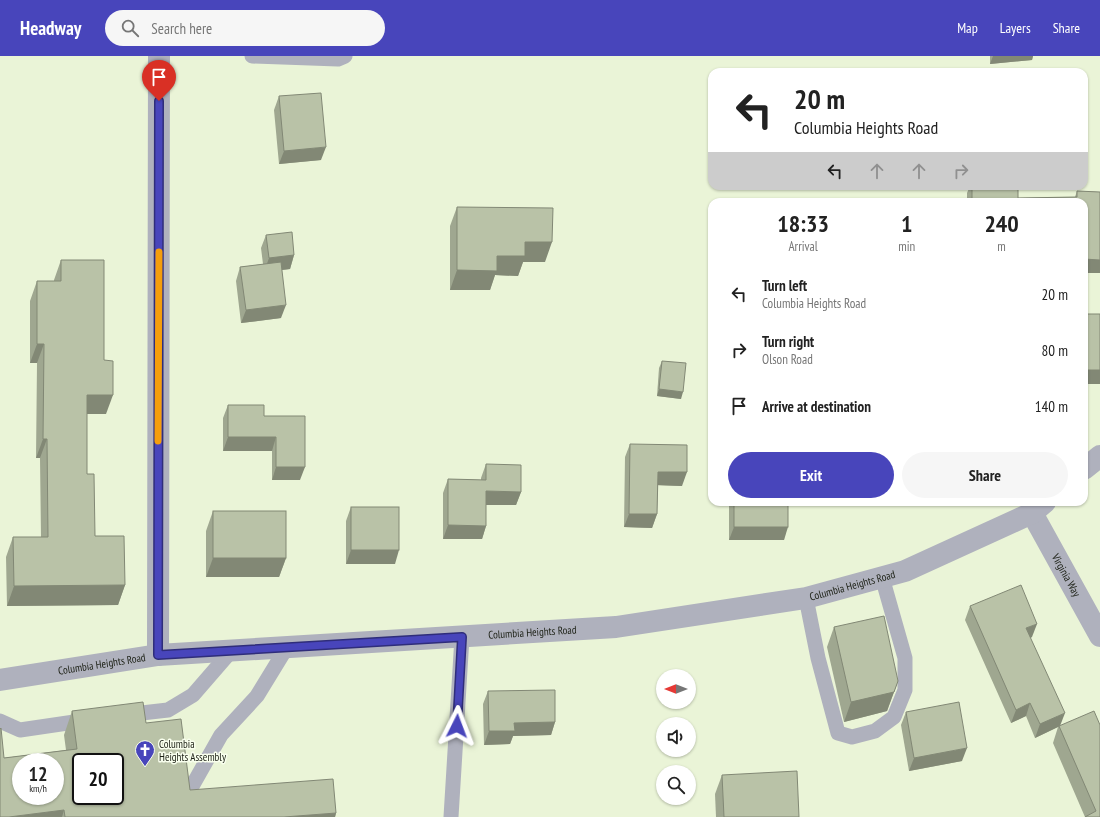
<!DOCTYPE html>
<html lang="en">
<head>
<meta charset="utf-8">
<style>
	:root { --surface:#fff; --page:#f6f6f6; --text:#222; --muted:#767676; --accent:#4845bb }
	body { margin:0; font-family:"PT Sans Narrow",sans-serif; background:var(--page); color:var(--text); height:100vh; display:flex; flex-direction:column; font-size:15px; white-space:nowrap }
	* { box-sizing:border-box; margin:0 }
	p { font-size:13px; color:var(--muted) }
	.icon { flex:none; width:22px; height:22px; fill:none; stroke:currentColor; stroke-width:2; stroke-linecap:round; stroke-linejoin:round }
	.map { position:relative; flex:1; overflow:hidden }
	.side { position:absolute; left:708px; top:142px; width:380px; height:308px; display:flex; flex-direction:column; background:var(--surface); border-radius:12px; box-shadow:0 1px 3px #0004 }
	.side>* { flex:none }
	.hud { position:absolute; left:708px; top:12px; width:380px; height:122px; border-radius:12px; box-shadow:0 1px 3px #0004; background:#fff; color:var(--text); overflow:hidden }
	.needle { width:26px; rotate:270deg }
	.fabs { position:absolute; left:656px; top:613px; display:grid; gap:8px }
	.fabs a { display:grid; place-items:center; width:40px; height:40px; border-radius:50%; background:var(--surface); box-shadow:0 1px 3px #0004; font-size:20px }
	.speed { position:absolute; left:12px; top:697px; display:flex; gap:8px; font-size:20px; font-weight:700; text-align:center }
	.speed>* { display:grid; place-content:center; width:52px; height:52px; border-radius:50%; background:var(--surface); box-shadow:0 1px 3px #0004; line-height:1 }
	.speed small { font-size:10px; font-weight:400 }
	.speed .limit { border:2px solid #111; border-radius:6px; background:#fff; color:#111 }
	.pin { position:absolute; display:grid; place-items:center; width:34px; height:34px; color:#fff; margin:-41px -17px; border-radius:50% 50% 50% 0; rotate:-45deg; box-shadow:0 0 4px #0007 }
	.pin .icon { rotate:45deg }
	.me { position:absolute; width:44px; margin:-22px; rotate:3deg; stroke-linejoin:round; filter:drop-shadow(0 0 3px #0008) }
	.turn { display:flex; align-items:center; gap:14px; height:84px; padding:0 20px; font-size:18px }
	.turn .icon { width:52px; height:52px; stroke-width:2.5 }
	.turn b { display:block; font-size:28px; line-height:34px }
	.lanes { display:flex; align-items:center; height:38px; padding:0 20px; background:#0003; justify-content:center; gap:20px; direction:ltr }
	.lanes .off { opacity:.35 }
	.eta { display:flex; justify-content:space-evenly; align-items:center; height:68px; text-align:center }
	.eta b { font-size:24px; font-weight:700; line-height:28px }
	.button { display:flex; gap:8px; margin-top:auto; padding:8px 20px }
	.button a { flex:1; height:46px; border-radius:24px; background:var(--accent); color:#fff; font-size:16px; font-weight:700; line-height:46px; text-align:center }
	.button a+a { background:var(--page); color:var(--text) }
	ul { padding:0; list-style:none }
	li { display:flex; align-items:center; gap:12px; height:56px; padding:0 20px }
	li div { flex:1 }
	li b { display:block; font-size:15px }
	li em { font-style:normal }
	header { display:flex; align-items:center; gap:24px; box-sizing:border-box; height:56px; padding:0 20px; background:var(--accent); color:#fff }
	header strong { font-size:19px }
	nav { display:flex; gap:22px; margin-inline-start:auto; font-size:14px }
	.search { width:280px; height:36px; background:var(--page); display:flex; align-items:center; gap:10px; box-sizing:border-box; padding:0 14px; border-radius:22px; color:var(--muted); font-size:15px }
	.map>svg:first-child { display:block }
</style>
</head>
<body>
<header>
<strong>Headway</strong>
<div class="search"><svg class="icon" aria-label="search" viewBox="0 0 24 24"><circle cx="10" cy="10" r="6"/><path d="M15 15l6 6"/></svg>Search here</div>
<nav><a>Map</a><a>Layers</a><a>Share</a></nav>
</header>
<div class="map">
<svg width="1100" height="761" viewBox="0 0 1100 761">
	<rect width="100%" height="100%" fill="#eaf4d7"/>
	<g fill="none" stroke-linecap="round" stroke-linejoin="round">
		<!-- service -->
		<g stroke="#afb1bd" stroke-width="15">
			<polyline points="252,0 338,3 345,0"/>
			<polyline points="806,542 818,602 838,677 852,681 875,675 894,661 905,634 905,602 882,521"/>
			<polyline points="124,659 168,654 193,639 232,594"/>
			<polyline points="0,665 20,674 88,664"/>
			<polyline points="191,732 221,679 257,640 287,591"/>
			<polyline points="451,761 462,581"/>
		</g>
		<!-- minor -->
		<g stroke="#afb1bd" stroke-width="22">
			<path id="s1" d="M 1032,457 L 1100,580"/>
			<polyline points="158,599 159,0"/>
		</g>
		<!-- tertiary -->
		<g stroke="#afb1bd" stroke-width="22">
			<polyline points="1084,413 1100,400"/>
			<path id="s2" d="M 0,624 L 158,599 L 616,571 L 806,542 L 905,515 L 1032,457 L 1045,446"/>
		</g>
	</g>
	<!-- wall -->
	<g fill="#9fa790">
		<polygon points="990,0 1033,0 1032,4 990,8"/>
		<polygon points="279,40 321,104 279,108 274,54"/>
		<polygon points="970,130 1018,130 1018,142 1075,141 1077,135 1100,136 1100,217 1084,217 1084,146 967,146 967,137"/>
		<polygon points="457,151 545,206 523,206 518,220 495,219 490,234 450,234 450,170"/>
		<polygon points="266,179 294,199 290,213 282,214 281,262 241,267 236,225 240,211 263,208 261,192"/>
		<polygon points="61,204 104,304 106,358 87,358 87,418 95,480 125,529 118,549 7,550 6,501 13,481 41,481 40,402 36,402 37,307 30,307 30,245 37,225 54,225 54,224"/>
		<polygon points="662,305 681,343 657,340 659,312"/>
		<polygon points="228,349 264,360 300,424 272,424 272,395 223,395 223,362"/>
		<polygon points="630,388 682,430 658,429 657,458 652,472 624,471 625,401"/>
		<polygon points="486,408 521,436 516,449 486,449 486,470 482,483 443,483 443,437 448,423 481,424 481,422"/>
		<polygon points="729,446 788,446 784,484 729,484"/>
		<polygon points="351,451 395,508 346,508 346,465"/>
		<polygon points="213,455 286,502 279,521 206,521 206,475"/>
		<polygon points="970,550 1032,581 1030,582 1060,669 1100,761 1085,761 1053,687 1058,671 1035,682 1026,660 1011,667 965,564"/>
		<polygon points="834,571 898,625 887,655 844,666 827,591"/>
		<polygon points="488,635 555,666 551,679 513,680 510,688 484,689 483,648"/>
		<polygon points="72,655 146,667 190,734 336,757 335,761 0,761 4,702 66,694 64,679"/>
		<polygon points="906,656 962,705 909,715 901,669"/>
		<polygon points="722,719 799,761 716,761 715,738"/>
	</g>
	<!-- shaded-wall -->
	<g fill="#828875">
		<polygon points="993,0 1033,0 1032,4 990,8"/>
		<polygon points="326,91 321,104 279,108 284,95"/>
		<polygon points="525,186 552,186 545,206 523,206 518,220 495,219 490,234 450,234 457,214 497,200"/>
		<polygon points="294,199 290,213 264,216 269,202"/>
		<polygon points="1084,203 1100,204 1100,217 1084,217"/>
		<polygon points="286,249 281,262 241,267 246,254"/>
		<polygon points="37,288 44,288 37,307 30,307"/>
		<rect x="1084" y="314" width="16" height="14"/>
		<polygon points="659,333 683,336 681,343 657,340"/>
		<polygon points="87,339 113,339 106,358 80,358"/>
		<polygon points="228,381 276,381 272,395 223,395"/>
		<polygon points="43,383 47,383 40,402 36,402"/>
		<polygon points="276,411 305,411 300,424 272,424"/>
		<polygon points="658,416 687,416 682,430 653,429"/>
		<polygon points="486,435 521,436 516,449 482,449"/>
		<polygon points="629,458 657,458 652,472 624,471"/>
		<polygon points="448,469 486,470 482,483 443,483"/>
		<polygon points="734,471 788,471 784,484 729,484"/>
		<polygon points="351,494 399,494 395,508 346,508"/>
		<polygon points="213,502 286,502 279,521 206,521"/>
		<polygon points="125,529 118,549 7,550 14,530"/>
		<polygon points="1037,568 1032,581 1021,586 1026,572"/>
		<polygon points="898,625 887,655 844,666 851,646"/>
		<polygon points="1030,647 1026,660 1011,667 1016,654"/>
		<polygon points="1065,657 1060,670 1035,682 1040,668"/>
		<polygon points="555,666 551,679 513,680 510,688 484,689 489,675 514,667"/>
		<polygon points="967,692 962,705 909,715 914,702"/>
		<polygon points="64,754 62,761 9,761"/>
		<polygon points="336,757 335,761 284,761"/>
	</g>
	<!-- building -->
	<g fill="#b9c2a7" stroke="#828875" fill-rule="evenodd">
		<polygon points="321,37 326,91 284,95 279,40"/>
		<polygon points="972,130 1018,130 1018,142 1077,141 1077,135 1100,136 1100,204 1084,203 1084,146 972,146"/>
		<polygon points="457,151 553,152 552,186 525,186 525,200 497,200 497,215 457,214"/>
		<polygon points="292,176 294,199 269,202 266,179"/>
		<polygon points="61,204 104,204 104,304 113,305 113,339 87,339 87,418 94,418 95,480 124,480 125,529 14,530 13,481 48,481 47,383 43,383 44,288 37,288 37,225 61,225"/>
		<polygon points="281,206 286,249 246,254 240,211"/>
		<rect x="1084" y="258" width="16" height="56"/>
		<polygon points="662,305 686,307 683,336 659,333"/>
		<polygon points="228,349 264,349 264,360 305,360 305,411 276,411 276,381 228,381"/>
		<polygon points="630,388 687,389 687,416 658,416 657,458 629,458"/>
		<polygon points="486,408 521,409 521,436 486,435 486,470 448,469 448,423 486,424"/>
		<rect x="734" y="446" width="54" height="25"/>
		<rect x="351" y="451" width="48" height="43"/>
		<rect x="213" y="455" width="73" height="47"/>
		<polygon points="1021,529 1037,568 1026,572 1065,657 1040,668 1030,647 1016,654 970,550"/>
		<polygon points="884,560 898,625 894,636 851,646 834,571"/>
		<polygon points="555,634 555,666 514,667 515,675 489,675 488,635"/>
		<path d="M 143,646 L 146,667 L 181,663 L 190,734 L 333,723 L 336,757 L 284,761 L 65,761 L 64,754 L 9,761 L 0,761 L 0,673 L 1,672 L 4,702 L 77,693 L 72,655 ZM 21,706 L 55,706 L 55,740 L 21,740 ZM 81,706 L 115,706 L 115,740 L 81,740 Z"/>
		<polygon points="959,646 967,692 914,702 906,656"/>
		<polygon points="1094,655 1100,669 1100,761 1085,761 1096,755 1059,670"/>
		<polygon points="797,715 799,761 724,761 722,719"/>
	</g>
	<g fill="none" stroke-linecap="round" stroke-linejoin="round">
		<defs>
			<polyline id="route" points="159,45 158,599 462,581 457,670"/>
		</defs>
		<!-- route casing -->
		<use href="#route" stroke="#2f2d7a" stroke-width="10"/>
		<!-- route -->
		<use href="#route" stroke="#4845bb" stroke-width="7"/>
		<!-- slow -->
		<polyline stroke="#f59e0b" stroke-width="7" points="158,385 159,196"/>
	</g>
	<!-- icons -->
	<defs>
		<symbol id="church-pin" viewBox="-11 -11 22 30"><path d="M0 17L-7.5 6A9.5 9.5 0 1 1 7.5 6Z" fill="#4845bb" stroke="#f9ffee"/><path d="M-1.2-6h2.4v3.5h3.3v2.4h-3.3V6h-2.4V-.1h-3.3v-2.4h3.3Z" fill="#fff"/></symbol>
	</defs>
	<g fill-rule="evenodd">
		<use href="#church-pin" x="134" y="683" width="22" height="30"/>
	</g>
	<g text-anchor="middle" stroke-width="3" stroke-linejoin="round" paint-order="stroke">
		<!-- street labels -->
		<g font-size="11" fill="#1c2015" stroke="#f9ffee">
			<text dy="4" stroke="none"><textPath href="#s1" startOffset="71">Virginia Way</textPath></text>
			<text dy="4" stroke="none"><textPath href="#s2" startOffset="859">Columbia Heights Road</textPath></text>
			<text dy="4" stroke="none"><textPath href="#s2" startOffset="535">Columbia Heights Road</textPath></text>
			<text dy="4" stroke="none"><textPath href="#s2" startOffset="103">Columbia Heights Road</textPath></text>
		</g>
		<!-- poi labels -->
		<g font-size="11" fill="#1c2015" stroke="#f9ffee" text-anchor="start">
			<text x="159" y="692">Columbia<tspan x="159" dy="13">Heights Assembly</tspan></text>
		</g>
	</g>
</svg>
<div class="fabs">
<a><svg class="needle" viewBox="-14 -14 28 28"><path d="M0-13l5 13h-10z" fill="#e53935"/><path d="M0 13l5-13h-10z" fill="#767676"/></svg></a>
<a><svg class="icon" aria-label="sound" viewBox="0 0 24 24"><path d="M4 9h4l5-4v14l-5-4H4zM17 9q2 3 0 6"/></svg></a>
<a><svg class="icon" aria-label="search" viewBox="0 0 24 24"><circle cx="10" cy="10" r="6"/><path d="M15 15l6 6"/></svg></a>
</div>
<div class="speed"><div>12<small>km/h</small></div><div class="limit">20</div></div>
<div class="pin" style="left:159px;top:45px;background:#d93025"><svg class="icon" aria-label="arrive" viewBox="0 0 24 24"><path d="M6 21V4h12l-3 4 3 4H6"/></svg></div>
<svg class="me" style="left:457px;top:670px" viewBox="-20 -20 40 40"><path d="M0-17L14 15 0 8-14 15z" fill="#4845bb" stroke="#fff" stroke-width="4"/></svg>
<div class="hud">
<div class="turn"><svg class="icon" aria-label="left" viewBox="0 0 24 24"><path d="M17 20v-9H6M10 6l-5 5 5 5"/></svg><div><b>20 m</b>Columbia Heights Road</div></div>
<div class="lanes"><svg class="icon" aria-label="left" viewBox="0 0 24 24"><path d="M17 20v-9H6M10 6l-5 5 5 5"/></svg><svg class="icon off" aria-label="ahead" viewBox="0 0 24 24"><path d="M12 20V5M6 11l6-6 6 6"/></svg><svg class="icon off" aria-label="ahead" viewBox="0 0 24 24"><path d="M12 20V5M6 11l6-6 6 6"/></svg><svg class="icon off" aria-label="right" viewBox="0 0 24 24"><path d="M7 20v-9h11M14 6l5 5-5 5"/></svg></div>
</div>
<section class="side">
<div class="eta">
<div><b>18:33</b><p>Arrival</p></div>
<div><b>1</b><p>min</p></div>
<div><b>240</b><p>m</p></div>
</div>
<ul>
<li><svg class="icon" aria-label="left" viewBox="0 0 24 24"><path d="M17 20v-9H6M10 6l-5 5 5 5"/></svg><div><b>Turn left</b><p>Columbia Heights Road</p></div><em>20 m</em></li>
<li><svg class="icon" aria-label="right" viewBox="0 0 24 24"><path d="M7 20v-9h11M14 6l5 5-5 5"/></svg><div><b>Turn right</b><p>Olson Road</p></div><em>80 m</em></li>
<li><svg class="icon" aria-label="arrive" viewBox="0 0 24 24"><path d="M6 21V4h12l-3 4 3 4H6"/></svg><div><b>Arrive at destination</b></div><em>140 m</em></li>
</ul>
<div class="button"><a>Exit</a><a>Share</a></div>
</section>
</div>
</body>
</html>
